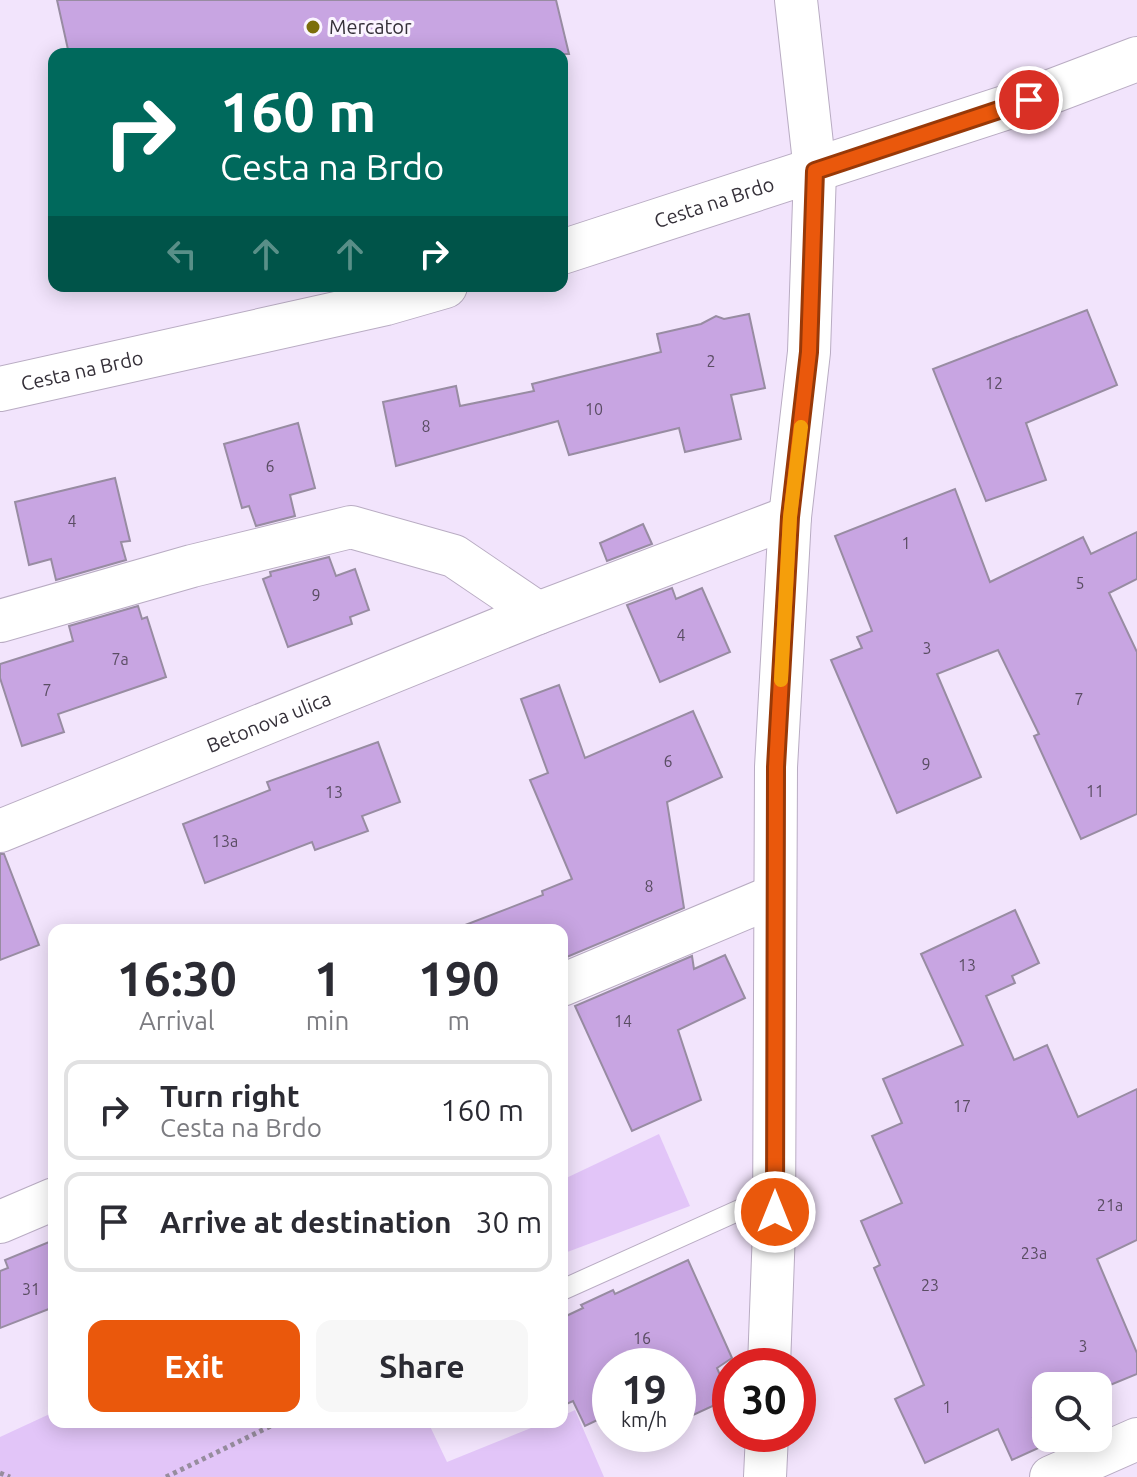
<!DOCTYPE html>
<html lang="en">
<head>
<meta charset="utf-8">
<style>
	:root { --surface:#fff; --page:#f7f7f7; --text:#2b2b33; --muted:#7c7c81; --line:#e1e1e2; --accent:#ea580c }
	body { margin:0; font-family:Ubuntu,sans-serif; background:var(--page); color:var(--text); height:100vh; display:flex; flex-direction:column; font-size:30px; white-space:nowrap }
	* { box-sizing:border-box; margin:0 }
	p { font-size:26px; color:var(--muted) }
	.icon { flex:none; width:44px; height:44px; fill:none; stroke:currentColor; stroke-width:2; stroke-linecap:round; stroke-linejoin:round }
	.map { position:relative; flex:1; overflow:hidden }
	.drawer { position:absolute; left:48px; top:924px; width:520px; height:504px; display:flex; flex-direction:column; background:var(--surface); border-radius:16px; box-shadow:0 4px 20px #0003 }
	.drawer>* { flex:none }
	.top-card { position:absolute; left:48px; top:48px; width:520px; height:244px; border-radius:16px; box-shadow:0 4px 20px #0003; background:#00695c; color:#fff; overflow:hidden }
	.controls { position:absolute; left:1032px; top:1372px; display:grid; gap:16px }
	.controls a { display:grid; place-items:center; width:80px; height:80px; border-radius:16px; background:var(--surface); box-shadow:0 4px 20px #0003; font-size:40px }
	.speed { position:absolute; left:592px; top:1348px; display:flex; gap:16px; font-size:40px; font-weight:700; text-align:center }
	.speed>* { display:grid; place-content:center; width:104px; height:104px; border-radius:50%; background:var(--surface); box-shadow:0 4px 20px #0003; line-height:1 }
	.speed small { font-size:20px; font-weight:400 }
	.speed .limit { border:12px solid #d22; background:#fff; color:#111 }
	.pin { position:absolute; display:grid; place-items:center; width:68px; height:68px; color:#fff; margin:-34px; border:4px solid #fff; border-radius:50%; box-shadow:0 2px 8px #0007 }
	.me { position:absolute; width:88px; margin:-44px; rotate:0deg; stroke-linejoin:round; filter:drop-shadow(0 0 6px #0008) }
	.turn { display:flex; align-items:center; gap:28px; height:168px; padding:0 40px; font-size:36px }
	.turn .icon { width:104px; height:104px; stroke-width:2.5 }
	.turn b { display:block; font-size:56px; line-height:68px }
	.lanes { display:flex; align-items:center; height:76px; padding:0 40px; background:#0003; justify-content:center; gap:40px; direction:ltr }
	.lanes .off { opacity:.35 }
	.eta { display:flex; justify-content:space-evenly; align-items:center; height:136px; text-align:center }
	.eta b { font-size:48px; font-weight:700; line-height:56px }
	.button { display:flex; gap:16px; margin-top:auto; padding:16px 40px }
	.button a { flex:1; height:92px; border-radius:16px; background:var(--accent); color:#fff; font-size:32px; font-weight:700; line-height:92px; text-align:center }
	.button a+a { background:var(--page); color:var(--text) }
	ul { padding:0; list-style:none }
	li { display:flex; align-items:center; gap:24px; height:100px; margin:0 16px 12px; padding:0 24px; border:4px solid var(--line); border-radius:16px }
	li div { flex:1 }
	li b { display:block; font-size:30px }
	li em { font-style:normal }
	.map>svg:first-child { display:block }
</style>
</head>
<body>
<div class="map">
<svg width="1137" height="1477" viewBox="0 0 1137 1477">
	<rect width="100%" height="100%" fill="#f2e4fc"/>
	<!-- green -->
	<g fill="#e2c5f8">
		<polygon points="659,1134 690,1206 562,1254 562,1180"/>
		<polygon points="575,1410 604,1477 0,1477 0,1437 54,1412 54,1422 428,1422 447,1462 546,1422 562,1422 562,1416"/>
	</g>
	<!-- building -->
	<g fill="#c8a5e2" stroke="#988ca2" stroke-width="2">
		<polygon points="57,0 556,0 569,54 69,54"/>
		<polygon points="1087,310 1117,385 1026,423 1046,480 986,501 933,369"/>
		<polygon points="749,314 765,388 731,395 741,439 685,452 679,428 569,455 558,421 396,466 383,402 456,386 460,406 534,391 532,384 661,352 657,334 701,324 716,316 724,319"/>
		<polygon points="298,423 315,488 290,495 295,516 256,526 249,506 242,508 224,444"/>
		<polygon points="115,478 130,541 121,542 126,560 56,580 51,559 29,565 15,502"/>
		<polygon points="955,489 990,582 1083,537 1091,554 1137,532 1137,579 1109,593 1137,652 1137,814 1081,839 1034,736 1039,734 998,650 937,674 981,777 897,813 831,660 862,648 857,637 872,631 835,536"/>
		<polygon points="643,524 652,544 607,561 600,543"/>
		<polygon points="329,557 336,576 355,569 369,610 350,617 352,624 288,647 263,579 271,576 270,572"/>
		<polygon points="672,588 676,599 702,588 730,652 660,682 627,605"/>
		<polygon points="138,606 142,619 147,617 166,677 58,714 64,732 22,746 0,678 0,664 73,641 69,626"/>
		<polygon points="559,685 585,758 693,711 722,777 667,802 684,908 562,959 562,930 460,930 460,927 543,895 542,891 572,879 530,780 548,773 521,699"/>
		<polygon points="378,742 400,802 362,816 368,831 315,850 312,842 205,883 183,824 270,790 267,782"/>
		<polygon points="0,854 4,854 39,945 0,960"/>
		<polygon points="1015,910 1039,963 1012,976 1015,983 986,996 1014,1060 1047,1045 1078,1117 1137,1089 1137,1240 1097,1259 1137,1353 1137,1374 1098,1390 1098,1386 1046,1386 1046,1412 1033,1418 1045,1445 1012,1460 998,1429 925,1463 895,1399 924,1385 874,1268 880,1265 861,1221 902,1203 872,1136 902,1123 883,1079 963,1045 921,954"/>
		<polygon points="725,955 745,998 678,1030 701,1100 632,1131 575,1006 692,956 694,969"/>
		<polygon points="54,1240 54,1307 0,1328 0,1271 8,1268 5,1260"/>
		<polygon points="688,1260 732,1358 717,1368 730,1398 678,1422 678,1366 610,1366 610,1414 585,1426 573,1401 562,1406 562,1318 583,1308 581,1305 613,1290 615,1294"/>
	</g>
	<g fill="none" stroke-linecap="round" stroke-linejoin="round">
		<defs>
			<polyline id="service" points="562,1290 775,1194"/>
			<g id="minor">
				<polyline points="0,621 192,566 351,527 454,556 538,613"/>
				<path id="s1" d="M 0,831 L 538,613 L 790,517"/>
				<polyline points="562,985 774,896"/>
				<polyline points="0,1222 54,1199"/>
				<polyline points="769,1366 774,1230 776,767 790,517 809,352 815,171 796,0"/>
				<polyline points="765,1477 767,1434"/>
				<polyline points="1051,1477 1137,1439"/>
			</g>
			<g id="tertiary">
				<path id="s2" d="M 562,252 L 1029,100 L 1137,59"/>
				<path id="s3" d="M 0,389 L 386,303 L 445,286"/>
			</g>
		</defs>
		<!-- service casing -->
		<use href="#service" stroke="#b9acc3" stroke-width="22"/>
		<!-- minor casing -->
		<use href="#minor" stroke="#b9acc3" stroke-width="44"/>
		<!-- tertiary casing -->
		<use href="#tertiary" stroke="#b9acc3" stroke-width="46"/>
		<!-- path -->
		<g stroke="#978d9e" stroke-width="5" stroke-dasharray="4 4" stroke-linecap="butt">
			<polyline points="0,1473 10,1477"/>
			<polyline points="166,1477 279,1422"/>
		</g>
		<!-- service -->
		<use href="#service" stroke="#fff" stroke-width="20"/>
		<!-- minor -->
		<use href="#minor" stroke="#fff" stroke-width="42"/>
		<!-- tertiary -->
		<use href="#tertiary" stroke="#fff" stroke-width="44"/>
	</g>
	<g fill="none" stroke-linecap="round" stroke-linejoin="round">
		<defs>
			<polyline id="route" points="775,1212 776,767 790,517 809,352 815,171 1029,100"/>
		</defs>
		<!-- route casing -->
		<use href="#route" stroke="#983908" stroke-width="20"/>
		<!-- route -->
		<use href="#route" stroke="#ea580c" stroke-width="14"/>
		<!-- slow -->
		<polyline stroke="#f59e0b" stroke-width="14" points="781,680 790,517 801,427"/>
	</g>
	<!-- markers -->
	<circle fill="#7b6e0b" stroke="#fbf5ff" stroke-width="3" cx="313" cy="27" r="8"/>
	<g text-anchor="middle" stroke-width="6" stroke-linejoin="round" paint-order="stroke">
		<!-- number labels -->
		<g font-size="16" fill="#5a4d63">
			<text x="711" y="367">2</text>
			<text x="994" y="389">12</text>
			<text x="594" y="415">10</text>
			<text x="426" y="432">8</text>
			<text x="270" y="472">6</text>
			<text x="72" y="527">4</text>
			<text x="906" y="549">1</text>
			<text x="1080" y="589">5</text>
			<text x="316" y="601">9</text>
			<text x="681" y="641">4</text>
			<text x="927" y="654">3</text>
			<text x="120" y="665">7a</text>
			<text x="47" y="696">7</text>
			<text x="1079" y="705">7</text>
			<text x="668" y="767">6</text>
			<text x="926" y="770">9</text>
			<text x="1095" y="797">11</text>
			<text x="334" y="798">13</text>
			<text x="225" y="847">13a</text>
			<text x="649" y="892">8</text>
			<text x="967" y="971">13</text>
			<text x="623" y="1027">14</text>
			<text x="962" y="1112">17</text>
			<text x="1110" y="1211">21a</text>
			<text x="1034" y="1259">23a</text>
			<text x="930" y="1291">23</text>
			<text x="31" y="1295">31</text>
			<text x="642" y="1344">16</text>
			<text x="1083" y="1352">3</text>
			<text x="947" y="1413">1</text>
		</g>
		<!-- poi labels -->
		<g font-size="20" fill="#353039" stroke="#fbf5ff" text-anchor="start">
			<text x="329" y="34">Mercator</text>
		</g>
		<!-- street labels -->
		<g font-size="20" fill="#353039" stroke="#fbf5ff">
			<text dy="7" stroke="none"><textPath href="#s2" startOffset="160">Cesta na Brdo</textPath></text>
			<text dy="7" stroke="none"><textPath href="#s3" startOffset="84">Cesta na Brdo</textPath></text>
			<text dy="7" stroke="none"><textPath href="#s1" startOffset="290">Betonova ulica</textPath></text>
		</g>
	</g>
</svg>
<div class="controls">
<a><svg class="icon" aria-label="search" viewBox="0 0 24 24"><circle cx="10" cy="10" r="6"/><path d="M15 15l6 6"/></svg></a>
</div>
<div class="speed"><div>19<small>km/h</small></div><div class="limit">30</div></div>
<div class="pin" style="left:1029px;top:100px;background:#d93025"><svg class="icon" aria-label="arrive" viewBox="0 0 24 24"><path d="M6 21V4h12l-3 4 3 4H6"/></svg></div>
<svg class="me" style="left:775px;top:1212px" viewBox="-20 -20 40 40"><circle r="17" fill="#ea580c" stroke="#fff" stroke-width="3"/><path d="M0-11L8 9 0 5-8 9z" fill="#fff"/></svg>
<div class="top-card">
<div class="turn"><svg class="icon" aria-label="right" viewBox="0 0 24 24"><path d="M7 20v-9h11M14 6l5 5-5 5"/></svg><div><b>160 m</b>Cesta na Brdo</div></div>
<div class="lanes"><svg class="icon off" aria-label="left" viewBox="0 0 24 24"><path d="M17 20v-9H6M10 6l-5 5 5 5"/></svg><svg class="icon off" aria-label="ahead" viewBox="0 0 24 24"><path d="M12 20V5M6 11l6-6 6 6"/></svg><svg class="icon off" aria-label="ahead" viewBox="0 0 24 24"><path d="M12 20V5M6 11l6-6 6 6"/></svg><svg class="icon" aria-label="right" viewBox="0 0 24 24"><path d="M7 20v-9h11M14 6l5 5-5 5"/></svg></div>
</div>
<section class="drawer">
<div class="eta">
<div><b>16:30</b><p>Arrival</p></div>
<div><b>1</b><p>min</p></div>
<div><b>190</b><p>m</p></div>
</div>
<ul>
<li><svg class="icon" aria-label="right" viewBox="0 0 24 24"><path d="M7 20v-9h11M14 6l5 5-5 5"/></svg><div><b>Turn right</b><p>Cesta na Brdo</p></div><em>160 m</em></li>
<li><svg class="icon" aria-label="arrive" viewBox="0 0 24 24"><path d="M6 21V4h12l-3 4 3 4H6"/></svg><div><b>Arrive at destination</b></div><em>30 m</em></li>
</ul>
<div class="button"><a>Exit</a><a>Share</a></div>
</section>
</div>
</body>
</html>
